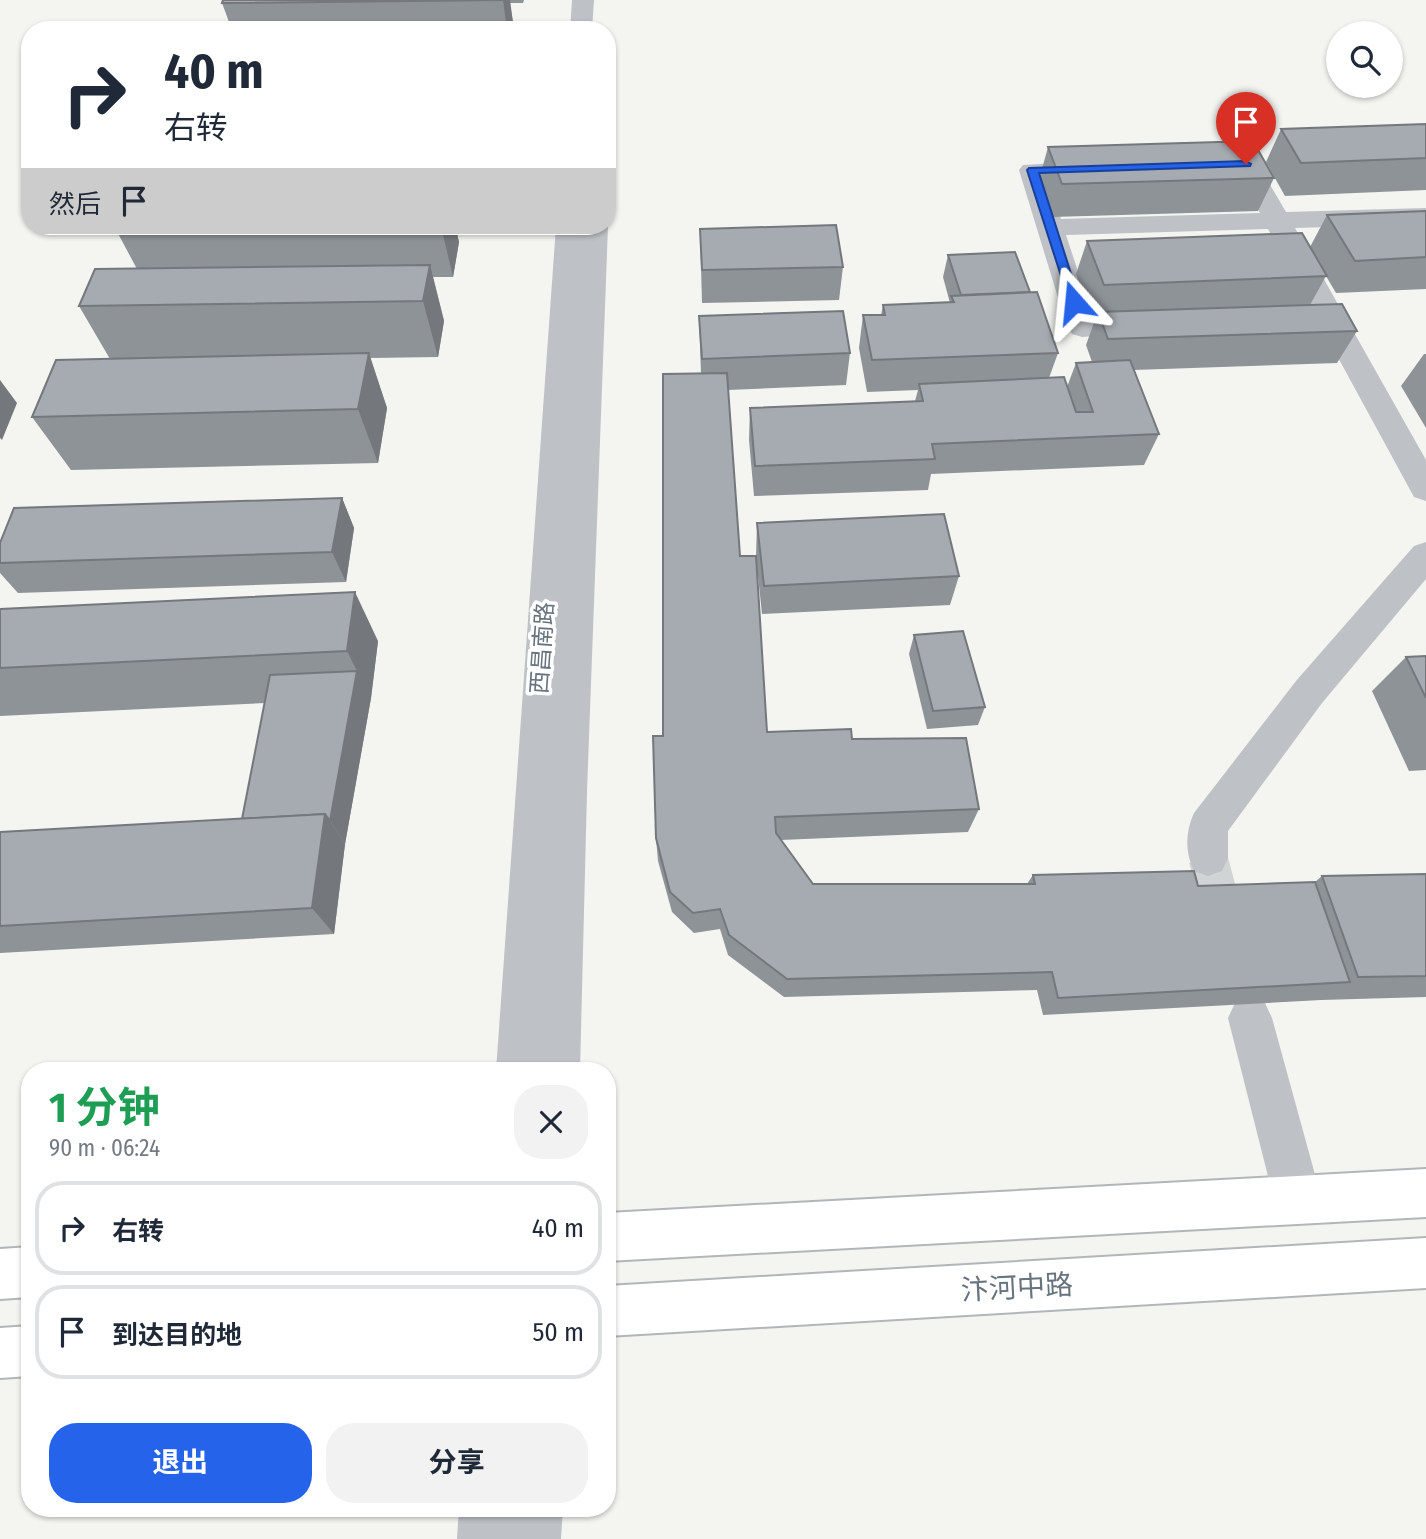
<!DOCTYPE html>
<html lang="zh">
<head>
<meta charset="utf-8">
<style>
	:root { --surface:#fff; --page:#f2f2f3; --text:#1f2937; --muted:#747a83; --line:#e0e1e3; --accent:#2563eb }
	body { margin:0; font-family:"Fira Sans Condensed","Noto Sans SC",sans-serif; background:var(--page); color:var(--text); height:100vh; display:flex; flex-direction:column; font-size:26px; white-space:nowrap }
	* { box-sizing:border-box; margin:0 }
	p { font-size:23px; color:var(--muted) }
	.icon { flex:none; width:38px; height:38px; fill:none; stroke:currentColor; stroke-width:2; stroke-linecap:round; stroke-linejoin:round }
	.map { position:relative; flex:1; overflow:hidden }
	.drawer { position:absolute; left:21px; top:1062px; width:595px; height:455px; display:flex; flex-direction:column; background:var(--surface); border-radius:28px; box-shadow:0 2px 5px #0004 }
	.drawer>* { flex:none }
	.banner { position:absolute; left:21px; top:21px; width:595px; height:214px; border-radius:28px; box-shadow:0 2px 5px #0004; background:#fff; color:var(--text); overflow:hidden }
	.fabs { position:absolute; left:1326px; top:21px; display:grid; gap:14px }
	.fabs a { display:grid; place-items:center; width:77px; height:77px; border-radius:50%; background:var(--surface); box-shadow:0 2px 5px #0004; font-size:35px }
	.pin { position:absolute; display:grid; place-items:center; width:60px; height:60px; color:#fff; margin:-72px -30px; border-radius:50% 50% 50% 0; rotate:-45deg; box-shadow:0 0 7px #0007 }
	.pin .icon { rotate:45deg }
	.me { position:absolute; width:77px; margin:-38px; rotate:342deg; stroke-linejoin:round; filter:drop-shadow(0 0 5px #0008) }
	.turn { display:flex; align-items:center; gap:24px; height:147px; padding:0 28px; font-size:32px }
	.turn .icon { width:91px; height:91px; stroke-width:2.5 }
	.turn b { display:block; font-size:49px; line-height:60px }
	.then { display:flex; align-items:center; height:66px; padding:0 28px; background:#0003; gap:14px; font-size:26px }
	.round { display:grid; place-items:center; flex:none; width:74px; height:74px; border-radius:28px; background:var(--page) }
	.head { display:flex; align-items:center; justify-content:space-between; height:119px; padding:0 28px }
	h1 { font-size:42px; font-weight:700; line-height:52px; color:#1e9e55 }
	.action { display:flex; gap:14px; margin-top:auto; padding:14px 28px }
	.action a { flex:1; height:80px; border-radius:28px; background:var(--accent); color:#fff; font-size:28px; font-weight:700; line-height:80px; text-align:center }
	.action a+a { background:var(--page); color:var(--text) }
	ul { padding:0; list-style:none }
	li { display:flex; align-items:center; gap:21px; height:94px; margin:0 14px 10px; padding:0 14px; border:4px solid var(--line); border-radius:28px }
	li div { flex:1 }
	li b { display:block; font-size:26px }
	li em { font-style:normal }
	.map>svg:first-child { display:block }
</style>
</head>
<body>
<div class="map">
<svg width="1426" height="1539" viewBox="0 0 1426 1539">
	<rect width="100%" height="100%" fill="#f4f5f1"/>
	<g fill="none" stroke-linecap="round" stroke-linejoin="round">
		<!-- minor-tunnel -->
		<polyline stroke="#d1d4d4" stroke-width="39" stroke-dasharray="39 19" stroke-linecap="butt" points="1208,858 1229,937"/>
		<defs>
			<g id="major">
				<polygon points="1426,1169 1426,1217 607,1261 607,1213"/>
				<polygon points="1426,1238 1426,1288 607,1336 607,1286"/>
				<polygon points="30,1247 30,1297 0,1299 0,1249"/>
				<polygon points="30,1326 30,1376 0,1378 0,1328"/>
			</g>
		</defs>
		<!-- major casing -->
		<use href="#major" stroke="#b2b5b9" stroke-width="4"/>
		<!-- minor -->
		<g fill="#bec1c5" fill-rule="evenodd">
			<polygon points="572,0 594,0 592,30 570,30"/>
			<polygon points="1231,156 1255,159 1286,212 1426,208 1426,224 1295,228 1426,460 1426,501 1414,497 1268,229 1066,235 1093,317 1146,315 1156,317 1161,324 1156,331 1146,333 1082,337 1072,334 1067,327 1019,170 1023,165 1094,161 1103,164 1107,169 1103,174 1047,177 1061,219 1260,213 1237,172 1222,169 1218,164 1222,159"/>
			<polygon points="607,224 608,226 587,791 580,1071 496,1071 556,226"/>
			<path d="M 1426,542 L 1426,579 L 1322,703 L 1228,831 L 1228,858 L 1222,871 L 1208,876 L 1194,871 C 1185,853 1185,832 1194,813 L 1296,681 L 1414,546 Z"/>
			<polygon points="1250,996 1265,1003 1272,1018 1322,1200 1315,1217 1298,1224 1281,1217 1274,1200 1228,1018 1235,1003"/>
			<polygon points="459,1508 563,1508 561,1539 457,1539"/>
		</g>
		<!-- major -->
		<use href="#major" fill="#fff" fill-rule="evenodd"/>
	</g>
	<!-- wall -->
	<g fill="#8e9398">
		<polygon points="223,0 524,0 523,3 510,3 514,30 232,30 222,3"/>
		<polygon points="1426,124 1426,190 1285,196 1266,162 1281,129"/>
		<polygon points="1048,147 1274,178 1258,211 1052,217 1039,180"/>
		<polygon points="1426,211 1426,289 1336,293 1326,276 1310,305 1357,331 1337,363 1134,370 1159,434 1144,465 931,474 928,490 754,496 749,440 750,408 915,401 918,390 867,392 859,348 863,315 881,315 883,305 950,303 943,277 948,255 1030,292 1058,353 1049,378 1067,387 1076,363 1092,362 1086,345 1096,317 1092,317 1076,274 1087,241 1310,247 1327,215"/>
		<polygon points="114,226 455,226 459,242 453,277 433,277 444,321 438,357 370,358 387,408 378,463 71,470 32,417 110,359 79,306 137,269"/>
		<polygon points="700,229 843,267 839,300 702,303"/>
		<polygon points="699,316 850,353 846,385 728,390 740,556 756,556 757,523 959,576 950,605 762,614 756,557 767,732 852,739 979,809 968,832 781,840 813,884 1027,884 1033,875 1198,886 1315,882 1322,876 1426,874 1426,997 1321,1000 1043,1015 1037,990 784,997 728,955 720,929 694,933 672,912 658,861 656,838 663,736 701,374"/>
		<polygon points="1424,354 1426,354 1426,428 1401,386"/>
		<polygon points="342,498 354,528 346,582 18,593 0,573 0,543"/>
		<polygon points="0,609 378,641 371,698 345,844 334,934 0,953 0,832 242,819 265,703 0,716"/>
		<polygon points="914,635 985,707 978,725 927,729 909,654"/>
		<polygon points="1426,656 1426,770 1409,771 1372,691 1406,657"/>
	</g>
	<!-- shaded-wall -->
	<g fill="#74787c">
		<polygon points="503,0 510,0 514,30 507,30"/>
		<polygon points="441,226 455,226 459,242 453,277"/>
		<polygon points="430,265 444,321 438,357 423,301"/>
		<polygon points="369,353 387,408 378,463 358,409"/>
		<polygon points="0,380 17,403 2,440 0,438"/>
		<polygon points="342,498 354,528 346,582 332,552"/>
		<polygon points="355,592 378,641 371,698 345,844 330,821 357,671 347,651"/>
		<polygon points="325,814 345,844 334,934 312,908"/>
	</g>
	<!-- building -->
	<g fill="#a5abb1" stroke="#74787c" stroke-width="2">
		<polygon points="223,0 503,0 222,3"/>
		<polygon points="1426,124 1426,158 1301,163 1281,129"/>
		<polygon points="1253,141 1274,178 1062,184 1048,147"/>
		<polygon points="1426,211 1426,257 1355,261 1327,215"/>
		<polygon points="836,225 843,267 702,270 700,229"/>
		<polygon points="1302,233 1327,276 1104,285 1087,241"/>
		<polygon points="1015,252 1030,292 961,295 948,255"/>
		<polygon points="430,265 423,301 79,306 95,269"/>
		<polygon points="1037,292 1058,353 872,360 863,315 885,315 883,305 954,302 951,296"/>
		<polygon points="1342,304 1357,331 1108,339 1098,312"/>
		<polygon points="843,311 850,353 702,359 699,316"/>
		<polygon points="369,353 358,409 32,417 56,360"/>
		<polygon points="1130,360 1159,434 932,444 935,459 755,466 750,408 923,401 919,384 1064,377 1076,412 1093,412 1076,363"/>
		<polygon points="727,373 740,556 756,556 767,732 851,729 852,739 966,738 979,809 775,817 776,833 813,884 1035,884 1033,875 1194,871 1198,886 1315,882 1350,982 1058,998 1052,972 787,979 729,935 720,909 693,913 670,892 656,838 653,736 663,736 663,374"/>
		<polygon points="342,498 332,552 0,563 0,543 14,508"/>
		<polygon points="944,514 959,576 764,586 757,523"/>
		<polygon points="355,592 347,651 0,668 0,609"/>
		<polygon points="963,631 985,707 933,711 914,635"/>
		<polygon points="1426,656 1426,698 1406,657"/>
		<polygon points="357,671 330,821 325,814 242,819 270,675"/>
		<polygon points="325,814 312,908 0,926 0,832"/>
		<polygon points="1426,874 1426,976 1358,977 1322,876"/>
	</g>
	<!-- route -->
	<polygon fill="#2563eb" stroke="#184099" stroke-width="2" points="1246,161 1251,164 1250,166 1039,173 1080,302 1078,304 1070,304 1027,170 1029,168"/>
	<g text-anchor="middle" stroke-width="7" stroke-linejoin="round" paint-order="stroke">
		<!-- street labels -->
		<g font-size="23" fill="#67737f" stroke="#fff">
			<text transform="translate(542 648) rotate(-86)" y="8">西昌南路</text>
		</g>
		<!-- near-street labels -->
		<g font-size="28" fill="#67737f" stroke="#fff">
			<text transform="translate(1017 1287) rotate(-3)" y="10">汴河中路</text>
		</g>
	</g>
</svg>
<div class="fabs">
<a><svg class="icon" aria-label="search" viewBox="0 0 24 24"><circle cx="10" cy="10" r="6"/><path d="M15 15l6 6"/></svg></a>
</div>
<div class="pin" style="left:1246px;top:164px;background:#d93025"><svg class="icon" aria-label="arrive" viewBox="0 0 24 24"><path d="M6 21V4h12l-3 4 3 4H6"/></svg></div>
<svg class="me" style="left:1074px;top:302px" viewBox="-20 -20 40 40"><path d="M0-17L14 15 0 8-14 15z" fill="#2563eb" stroke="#fff" stroke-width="4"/></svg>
<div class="banner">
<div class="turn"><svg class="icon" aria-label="right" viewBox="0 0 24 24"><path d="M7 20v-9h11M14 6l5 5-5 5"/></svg><div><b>40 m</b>右转</div></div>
<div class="then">然后<svg class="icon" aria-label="arrive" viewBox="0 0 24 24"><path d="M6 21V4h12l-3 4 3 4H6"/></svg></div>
</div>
<section class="drawer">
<div class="head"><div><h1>1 分钟</h1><p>90 m · 06:24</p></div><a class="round"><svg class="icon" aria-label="close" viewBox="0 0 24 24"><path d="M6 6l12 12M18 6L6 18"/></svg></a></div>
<ul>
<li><svg class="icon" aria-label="right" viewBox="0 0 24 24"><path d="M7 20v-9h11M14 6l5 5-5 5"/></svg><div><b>右转</b></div><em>40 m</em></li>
<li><svg class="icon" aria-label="arrive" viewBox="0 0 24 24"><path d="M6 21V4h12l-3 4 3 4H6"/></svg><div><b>到达目的地</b></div><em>50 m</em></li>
</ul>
<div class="action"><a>退出</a><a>分享</a></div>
</section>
</div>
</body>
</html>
